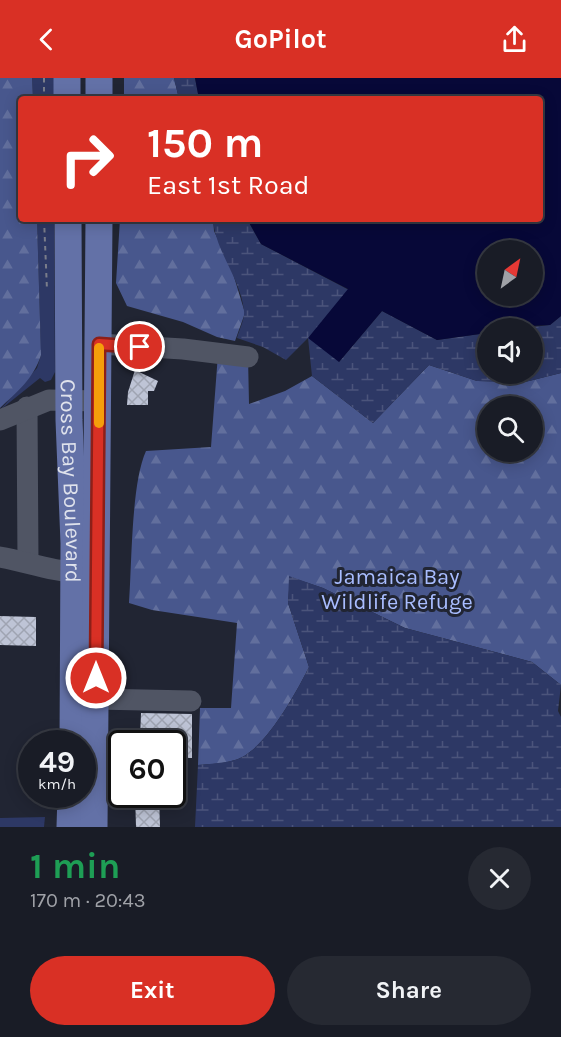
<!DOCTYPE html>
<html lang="en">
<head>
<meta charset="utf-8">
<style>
	:root { --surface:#191c26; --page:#262932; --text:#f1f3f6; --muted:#9fa1a7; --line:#373a43; --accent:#d93025 }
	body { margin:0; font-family:Karla,sans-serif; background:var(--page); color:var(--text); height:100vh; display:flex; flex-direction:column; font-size:22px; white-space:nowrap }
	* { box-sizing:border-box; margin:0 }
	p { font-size:20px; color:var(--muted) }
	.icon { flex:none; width:33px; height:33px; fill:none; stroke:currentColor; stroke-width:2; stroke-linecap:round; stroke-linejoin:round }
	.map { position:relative; height:749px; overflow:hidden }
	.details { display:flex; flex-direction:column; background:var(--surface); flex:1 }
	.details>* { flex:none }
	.banner { position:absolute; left:18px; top:18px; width:525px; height:126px; border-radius:6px; box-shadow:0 3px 15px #0003,0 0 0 2px var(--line); background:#d93025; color:#fff; overflow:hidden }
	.needle { width:39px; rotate:33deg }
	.buttons { position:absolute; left:477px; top:162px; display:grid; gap:12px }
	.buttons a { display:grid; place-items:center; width:66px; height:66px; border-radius:50%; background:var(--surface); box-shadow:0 3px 15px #0003,0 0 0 2px var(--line); font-size:30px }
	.speed { position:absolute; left:18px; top:652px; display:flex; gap:12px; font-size:30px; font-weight:700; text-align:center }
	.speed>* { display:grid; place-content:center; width:78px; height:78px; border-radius:50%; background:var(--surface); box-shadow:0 3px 15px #0003,0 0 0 2px var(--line); line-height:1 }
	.speed small { font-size:15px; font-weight:400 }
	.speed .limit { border:3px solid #111; border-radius:9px; background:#fff; color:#111 }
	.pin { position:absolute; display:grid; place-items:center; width:51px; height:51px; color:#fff; margin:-26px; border:3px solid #fff; border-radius:50%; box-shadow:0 2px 6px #0007 }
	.me { position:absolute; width:66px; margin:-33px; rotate:0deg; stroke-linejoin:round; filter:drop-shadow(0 0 4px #0008) }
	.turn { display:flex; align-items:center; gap:21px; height:126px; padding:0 30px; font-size:27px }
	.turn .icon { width:78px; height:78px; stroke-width:2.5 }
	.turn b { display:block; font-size:42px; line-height:51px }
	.round { display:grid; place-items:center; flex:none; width:63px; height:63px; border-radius:32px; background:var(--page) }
	.headline { display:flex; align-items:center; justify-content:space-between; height:102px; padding:0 30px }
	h1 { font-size:36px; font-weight:700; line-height:45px; color:#1e9e55 }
	.primary-button { display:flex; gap:12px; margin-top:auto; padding:12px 30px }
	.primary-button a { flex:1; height:69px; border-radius:36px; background:var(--accent); color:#fff; font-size:24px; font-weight:700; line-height:69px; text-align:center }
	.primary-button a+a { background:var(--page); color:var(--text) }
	header { display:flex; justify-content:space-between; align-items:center; height:78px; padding:0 30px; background:var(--accent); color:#fff; font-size:27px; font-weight:700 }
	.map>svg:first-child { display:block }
</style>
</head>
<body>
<header><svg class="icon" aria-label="back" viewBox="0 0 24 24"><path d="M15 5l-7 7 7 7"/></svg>GoPilot<svg class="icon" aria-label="share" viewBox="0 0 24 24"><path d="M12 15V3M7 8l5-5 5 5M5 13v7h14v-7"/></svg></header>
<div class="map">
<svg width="561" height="749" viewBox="0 0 561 749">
	<defs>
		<pattern id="forest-firs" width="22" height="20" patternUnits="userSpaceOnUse" patternTransform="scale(1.5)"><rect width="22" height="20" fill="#48578d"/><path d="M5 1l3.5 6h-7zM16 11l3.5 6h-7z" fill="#626f9d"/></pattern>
		<pattern id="wetland-marsh" width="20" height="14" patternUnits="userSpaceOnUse" patternTransform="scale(1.5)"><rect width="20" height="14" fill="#2d3865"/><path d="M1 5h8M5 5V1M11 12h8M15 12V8" fill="none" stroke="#4b547b"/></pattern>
		<pattern id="building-cross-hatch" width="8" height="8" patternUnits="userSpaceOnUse" patternTransform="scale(1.5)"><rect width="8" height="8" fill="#bec4d6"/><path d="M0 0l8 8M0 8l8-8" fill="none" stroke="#9fa4b2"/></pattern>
	</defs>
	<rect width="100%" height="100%" fill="#212533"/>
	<!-- green -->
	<g fill="#2d3865">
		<polygon points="32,0 54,0 54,21 33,21"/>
		<polygon points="37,141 54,141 55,294 51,302 45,304 40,300 0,332 37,290 41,277"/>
		<polygon points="45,739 44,749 0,749 0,740"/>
	</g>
	<!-- forest -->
	<g fill="url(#forest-firs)" fill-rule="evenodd">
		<path d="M 0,0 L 32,0 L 33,21 L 21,21 L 21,141 L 37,141 L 41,277 C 34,300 17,314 0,330 Z"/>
		<polygon points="124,0 174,0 179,21 124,21"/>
		<polygon points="120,141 213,141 214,153 231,189 245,235 235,263 217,259 183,244 127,228 116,205"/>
		<path d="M 218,276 L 248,279 L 249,326 L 285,313 L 312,298 L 373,345 L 429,287 L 477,303 L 525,304 L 561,295 L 561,607 L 532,584 L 405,550 L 323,510 L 290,499 L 288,525 L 309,589 C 296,615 264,674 235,682 C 223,686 210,686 198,687 L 200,630 L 231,630 L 237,545 L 152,532 L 129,525 C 132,486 131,406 146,373 L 211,369 ZM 488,328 L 532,328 L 532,374 L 488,374 Z"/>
	</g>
	<!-- wetland -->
	<g fill="url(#wetland-marsh)">
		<polygon points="174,0 195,0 199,21 179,21"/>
		<path d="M 213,141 L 247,141 L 261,166 L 349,212 L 339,284 L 382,233 L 437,262 L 487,255 L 488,296 L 532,296 L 532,250 L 524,250 L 550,247 L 561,238 L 561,295 L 525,304 L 477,303 L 429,287 L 373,345 L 312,298 L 308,260 L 286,282 L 263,269 L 237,260 C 239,252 245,241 244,233 C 241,201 215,173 213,141 Z"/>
		<path d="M 289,498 L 323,510 L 405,550 L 532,584 L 561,607 L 558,633 L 561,639 L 561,749 L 195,749 L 198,687 C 210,686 223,685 235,682 C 264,674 296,615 309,589 L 288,525 Z"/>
	</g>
	<!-- water -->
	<path fill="#070838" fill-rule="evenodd" d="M 195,0 L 561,0 L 561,238 L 550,247 L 488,250 L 487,255 L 437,262 L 382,233 L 339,284 L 308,260 L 348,211 L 261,166 L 247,141 L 540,141 L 540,21 L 199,21 ZM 488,172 L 532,172 L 532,218 L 488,218 Z"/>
	<!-- building -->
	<g fill="url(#building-cross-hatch)">
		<polygon points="135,292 158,303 154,313 148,313 148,327 127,327 128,314"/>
		<polygon points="0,538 36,539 36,568 0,567"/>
		<polygon points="141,635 192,636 192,680 172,680 172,661 140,661"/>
		<polygon points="135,717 159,717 160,749 136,749"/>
	</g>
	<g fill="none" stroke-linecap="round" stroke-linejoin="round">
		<!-- path -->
		<g stroke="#7a7d8a" stroke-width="2" stroke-dasharray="4.5 4.5" stroke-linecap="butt">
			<polyline points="44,0 44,21"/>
			<polyline points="44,141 47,212"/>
		</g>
		<!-- minor -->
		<g stroke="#505564" stroke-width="21">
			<polyline points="99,266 183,271 248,279"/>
			<polyline points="27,329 28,484"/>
			<polyline points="0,342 49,322 99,323"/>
			<path d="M 0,479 C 25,483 49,493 74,494"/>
			<polyline points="96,621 191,623"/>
		</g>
		<!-- major -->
		<g stroke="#6371a7" stroke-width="27">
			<polyline points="67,0 67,21"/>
			<polyline points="99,0 99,21"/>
			<path id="s1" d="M 68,141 L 69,342 L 74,465 L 73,666"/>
			<polyline points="70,749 71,717"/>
			<polyline points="94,749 99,141"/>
		</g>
	</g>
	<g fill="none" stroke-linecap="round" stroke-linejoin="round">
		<defs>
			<polyline id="route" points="96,600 99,266 140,269"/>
		</defs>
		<!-- route casing -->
		<use href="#route" stroke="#8d1f18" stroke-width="15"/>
		<!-- route -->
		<use href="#route" stroke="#d93025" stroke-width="10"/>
		<!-- slow -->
		<polyline stroke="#f59e0b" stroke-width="10" points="99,345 99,270"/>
	</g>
	<g text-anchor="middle" stroke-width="6" stroke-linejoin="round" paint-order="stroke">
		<!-- street labels -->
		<g font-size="22" fill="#dfe2ec" stroke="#212533">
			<text dy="8" stroke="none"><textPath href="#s1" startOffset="262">Cross Bay Boulevard</textPath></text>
		</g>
		<!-- park labels -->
		<g font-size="22" fill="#a9bdff" stroke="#212533">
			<text x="397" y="506">Jamaica Bay<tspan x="397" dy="25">Wildlife Refuge</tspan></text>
		</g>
	</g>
</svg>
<div class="buttons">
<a><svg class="needle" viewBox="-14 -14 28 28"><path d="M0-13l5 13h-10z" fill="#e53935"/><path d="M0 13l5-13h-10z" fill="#9fa1a7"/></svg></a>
<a><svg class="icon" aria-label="sound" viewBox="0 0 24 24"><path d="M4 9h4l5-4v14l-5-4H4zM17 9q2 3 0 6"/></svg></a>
<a><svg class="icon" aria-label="search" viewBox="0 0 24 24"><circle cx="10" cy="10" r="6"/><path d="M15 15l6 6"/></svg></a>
</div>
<div class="speed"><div>49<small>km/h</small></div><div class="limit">60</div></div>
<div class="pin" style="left:140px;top:269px;background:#d93025"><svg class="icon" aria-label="arrive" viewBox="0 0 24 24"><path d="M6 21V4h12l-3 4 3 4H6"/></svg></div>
<svg class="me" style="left:96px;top:600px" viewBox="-20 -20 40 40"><circle r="17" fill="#d93025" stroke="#fff" stroke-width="3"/><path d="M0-11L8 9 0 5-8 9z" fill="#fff"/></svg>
<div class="banner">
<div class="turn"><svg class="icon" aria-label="right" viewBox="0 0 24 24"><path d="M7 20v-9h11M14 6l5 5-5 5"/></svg><div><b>150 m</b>East 1st Road</div></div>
</div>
</div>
<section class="details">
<div class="headline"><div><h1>1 min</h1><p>170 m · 20:43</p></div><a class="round"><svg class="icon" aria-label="close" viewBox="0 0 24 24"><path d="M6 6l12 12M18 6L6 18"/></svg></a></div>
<div class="primary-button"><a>Exit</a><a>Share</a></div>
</section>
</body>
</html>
